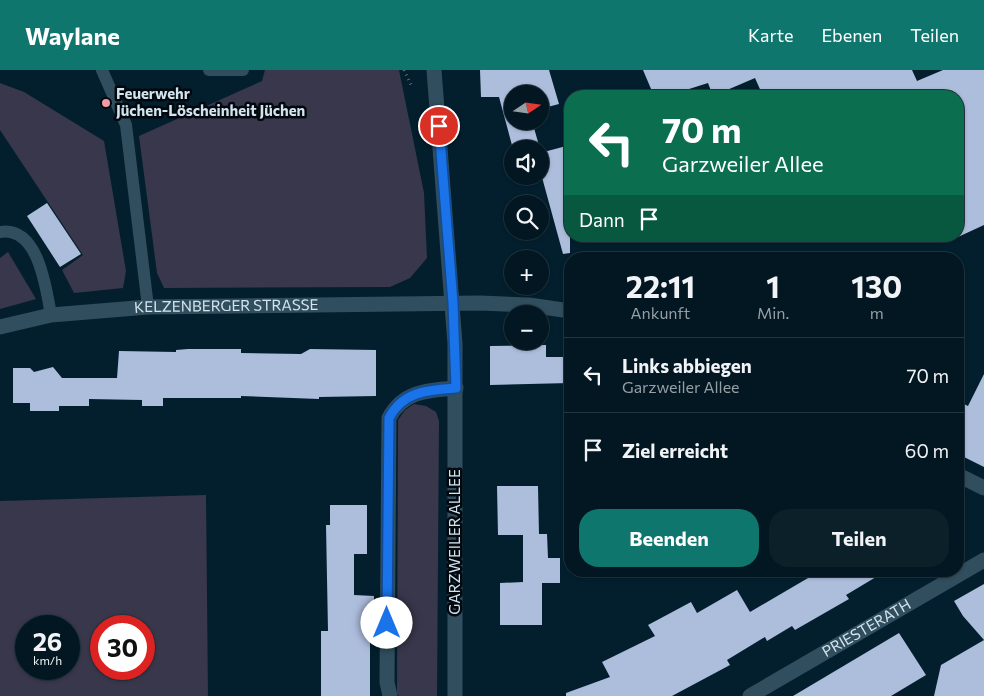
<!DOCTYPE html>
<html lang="de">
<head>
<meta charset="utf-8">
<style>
	:root { --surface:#021722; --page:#0c202a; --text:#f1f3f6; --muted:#969fa5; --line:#233640; --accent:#0f766e }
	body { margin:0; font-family:Commissioner,sans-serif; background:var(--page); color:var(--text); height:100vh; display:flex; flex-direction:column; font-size:19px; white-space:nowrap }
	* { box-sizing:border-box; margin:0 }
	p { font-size:16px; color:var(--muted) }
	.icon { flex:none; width:28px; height:28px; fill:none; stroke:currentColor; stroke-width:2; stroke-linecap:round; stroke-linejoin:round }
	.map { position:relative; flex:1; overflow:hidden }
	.sheet { position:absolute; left:564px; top:182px; width:400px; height:325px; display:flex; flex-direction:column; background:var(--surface); border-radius:20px; box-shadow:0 1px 4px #0004,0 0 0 1px var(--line) }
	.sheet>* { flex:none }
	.top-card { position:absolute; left:564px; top:20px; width:400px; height:152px; border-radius:20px; box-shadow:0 1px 4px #0004,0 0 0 1px var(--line); background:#0b6e4f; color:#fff; overflow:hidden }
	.needle { width:32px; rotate:77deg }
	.fabs { position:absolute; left:504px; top:15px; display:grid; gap:10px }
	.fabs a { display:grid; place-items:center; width:45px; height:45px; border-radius:50%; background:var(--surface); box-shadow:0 1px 4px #0004,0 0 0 1px var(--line); font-size:25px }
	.speed { position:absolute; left:15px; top:545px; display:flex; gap:10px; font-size:25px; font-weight:700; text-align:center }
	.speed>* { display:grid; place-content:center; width:65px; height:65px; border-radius:50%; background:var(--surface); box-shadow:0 1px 4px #0004,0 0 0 1px var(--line); line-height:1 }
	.speed small { font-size:12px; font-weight:400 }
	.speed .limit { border:8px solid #d22; background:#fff; color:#111 }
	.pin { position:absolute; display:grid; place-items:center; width:42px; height:42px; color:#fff; margin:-21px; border:2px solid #fff; border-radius:50%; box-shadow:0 1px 5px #0007 }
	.me { position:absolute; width:55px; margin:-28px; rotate:0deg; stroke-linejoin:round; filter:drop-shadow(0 0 4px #0008) }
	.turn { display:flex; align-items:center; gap:18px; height:105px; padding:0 15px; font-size:22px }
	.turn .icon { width:65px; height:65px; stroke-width:2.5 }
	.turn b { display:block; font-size:35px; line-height:42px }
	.then { display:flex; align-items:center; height:48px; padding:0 15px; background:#0003; gap:10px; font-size:19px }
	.eta { display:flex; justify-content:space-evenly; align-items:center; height:85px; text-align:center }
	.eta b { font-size:30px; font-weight:700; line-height:35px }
	.cta { display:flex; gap:10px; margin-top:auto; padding:10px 15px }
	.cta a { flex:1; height:58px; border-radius:20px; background:var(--accent); color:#fff; font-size:20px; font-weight:700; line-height:58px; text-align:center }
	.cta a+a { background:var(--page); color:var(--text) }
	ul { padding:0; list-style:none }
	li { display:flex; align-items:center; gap:15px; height:75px; padding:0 15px; border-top:1px solid var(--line) }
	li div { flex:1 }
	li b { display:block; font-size:19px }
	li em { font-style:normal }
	header { display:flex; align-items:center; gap:30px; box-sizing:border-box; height:70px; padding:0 25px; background:var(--accent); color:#fff }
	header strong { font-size:24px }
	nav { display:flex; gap:28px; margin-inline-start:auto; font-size:18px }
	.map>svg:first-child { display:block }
</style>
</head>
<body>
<header>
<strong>Waylane</strong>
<nav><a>Karte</a><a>Ebenen</a><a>Teilen</a></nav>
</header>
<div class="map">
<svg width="984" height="626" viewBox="0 0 984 626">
	<rect width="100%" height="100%" fill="#031f2e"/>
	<!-- green -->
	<g fill="#39374b" fill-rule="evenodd">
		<polygon points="265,0 399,0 424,123 427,188 410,208 390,217 164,218 157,203 139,66 262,11"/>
		<polygon points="0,13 24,22 104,71 126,201 123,218 74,223 62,200 83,185 0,60"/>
		<polygon points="8,182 36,229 0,239 0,188"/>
		<polygon points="414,334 426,336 436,342 439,351 437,626 399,626 397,624 398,350 405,340"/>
		<path d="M 206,425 L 208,626 L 0,626 L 0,431 ZM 26,556 L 69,556 L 69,599 L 26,599 ZM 101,556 L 144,556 L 144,599 L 101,599 Z"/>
	</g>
	<!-- building -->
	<g fill="#adbddc">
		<polygon points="480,0 549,0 559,34 540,39 540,24 512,24 512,51 532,51 540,79 513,79 499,27 481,27"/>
		<polygon points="643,0 912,0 917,11 943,0 984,0 984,155 958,167 958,26 763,26 755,8 713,26 708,13 667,26 654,26"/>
		<polygon points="570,75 570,183 563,184 540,100 540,83"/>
		<polygon points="47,133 81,184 60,197 27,146"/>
		<polygon points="546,275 546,287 570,287 570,313 490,315 490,276"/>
		<polygon points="188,279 241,279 241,283 301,284 310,279 376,280 376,326 319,327 319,329 241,326 241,328 163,328 163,336 142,336 142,330 89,329 89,336 59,336 59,341 30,341 30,333 13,333 13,298 30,298 34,302 53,297 62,308 117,308 119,281 176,282 176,280"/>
		<polygon points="984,304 984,397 958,384 958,331 968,336"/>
		<polygon points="497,416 538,416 539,464 547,464 548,488 560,488 560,513 542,513 542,555 500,555 500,513 523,512 523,465 498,465"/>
		<polygon points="330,435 367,435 367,484 354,484 354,525 374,526 374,562 370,562 370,626 321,626 321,561 328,561 326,455 330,455"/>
		<polygon points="820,501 886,501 846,525 849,529 795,560 792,556 767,571 765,567 727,590 730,595 672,626 566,626 566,623 610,607 602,592 655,566 648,555 691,532 697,543 737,520 750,542"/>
		<polygon points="984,514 984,626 934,626 941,595 984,570 963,546 954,531"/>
		<polygon points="899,563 926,605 891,626 793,626"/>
	</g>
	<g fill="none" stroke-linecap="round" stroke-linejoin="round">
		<!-- path -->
		<polyline stroke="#657b88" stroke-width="3" stroke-dasharray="1 4" stroke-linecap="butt" points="404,0 412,17"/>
		<!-- lane -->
		<g stroke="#314e5e" stroke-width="12">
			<polyline points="102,0 126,55 148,237"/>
			<polyline points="209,0 243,0"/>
			<path d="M 0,162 C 39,156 46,219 51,245"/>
		</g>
		<!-- street -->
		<g stroke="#314e5e" stroke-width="15">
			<polyline points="434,0 455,274 455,626"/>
			<path id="s1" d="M 0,257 L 51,245 L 148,237 L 480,233 L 529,235 L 570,241"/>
			<polyline points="958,405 984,418"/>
			<path d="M 390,626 L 387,612 L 389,348 C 403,321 428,320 456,318"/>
			<path id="s2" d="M 750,626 L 984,490"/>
		</g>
	</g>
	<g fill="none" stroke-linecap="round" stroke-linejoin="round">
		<defs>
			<path id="route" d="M 387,553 L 389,348 C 403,321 428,320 456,318 L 453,233 L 439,56"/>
		</defs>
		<!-- route casing -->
		<use href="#route" stroke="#114b97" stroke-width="12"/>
		<!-- route -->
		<use href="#route" stroke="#1a73e8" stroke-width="9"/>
	</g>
	<!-- markers -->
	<circle fill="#f49aa6" stroke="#01080e" stroke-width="2" cx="106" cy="33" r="5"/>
	<g text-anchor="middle" stroke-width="5" stroke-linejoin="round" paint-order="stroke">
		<!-- poi labels -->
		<g font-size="15" font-weight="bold" fill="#d4e4ee" stroke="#01080e" text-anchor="start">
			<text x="116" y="29">Feuerwehr<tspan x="116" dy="17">Jüchen-Löscheinheit Jüchen</tspan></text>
		</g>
		<!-- street labels -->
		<g font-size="15" fill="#d4e4ee" stroke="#01080e">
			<text dy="5" stroke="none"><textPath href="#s1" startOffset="228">KELZENBERGER STRASSE</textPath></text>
			<text transform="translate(455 472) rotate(-90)" y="5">GARZWEILER ALLEE</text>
			<text dy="5" stroke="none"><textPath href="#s2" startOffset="135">PRIESTERATH</textPath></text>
		</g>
	</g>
</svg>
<div class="fabs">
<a><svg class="needle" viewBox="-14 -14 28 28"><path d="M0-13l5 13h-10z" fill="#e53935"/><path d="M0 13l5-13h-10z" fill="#969fa5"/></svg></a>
<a><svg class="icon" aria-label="sound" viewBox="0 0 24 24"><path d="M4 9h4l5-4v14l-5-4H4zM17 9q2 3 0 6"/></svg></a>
<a><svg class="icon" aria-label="search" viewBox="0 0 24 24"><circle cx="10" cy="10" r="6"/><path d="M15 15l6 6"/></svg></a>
<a>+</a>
<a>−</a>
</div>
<div class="speed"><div>26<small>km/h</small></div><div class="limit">30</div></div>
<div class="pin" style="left:439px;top:56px;background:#d93025"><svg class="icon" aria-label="arrive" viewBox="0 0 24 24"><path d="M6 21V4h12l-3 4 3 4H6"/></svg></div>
<svg class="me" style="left:387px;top:553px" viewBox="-20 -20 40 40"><circle r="19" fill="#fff"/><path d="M0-13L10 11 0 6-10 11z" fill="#1a73e8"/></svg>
<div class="top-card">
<div class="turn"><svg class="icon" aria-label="left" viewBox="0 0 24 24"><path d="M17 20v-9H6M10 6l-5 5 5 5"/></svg><div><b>70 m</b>Garzweiler Allee</div></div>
<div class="then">Dann<svg class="icon" aria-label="arrive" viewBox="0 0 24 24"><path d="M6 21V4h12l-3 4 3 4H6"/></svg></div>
</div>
<section class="sheet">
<div class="eta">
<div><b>22:11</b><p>Ankunft</p></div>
<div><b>1</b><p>Min.</p></div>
<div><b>130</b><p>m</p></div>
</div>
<ul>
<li><svg class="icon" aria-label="left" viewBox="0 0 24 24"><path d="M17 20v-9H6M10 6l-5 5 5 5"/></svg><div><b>Links abbiegen</b><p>Garzweiler Allee</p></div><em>70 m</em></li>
<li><svg class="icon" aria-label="arrive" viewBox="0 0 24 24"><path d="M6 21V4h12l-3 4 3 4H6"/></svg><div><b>Ziel erreicht</b></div><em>60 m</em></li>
</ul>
<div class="cta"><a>Beenden</a><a>Teilen</a></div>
</section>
</div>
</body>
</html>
